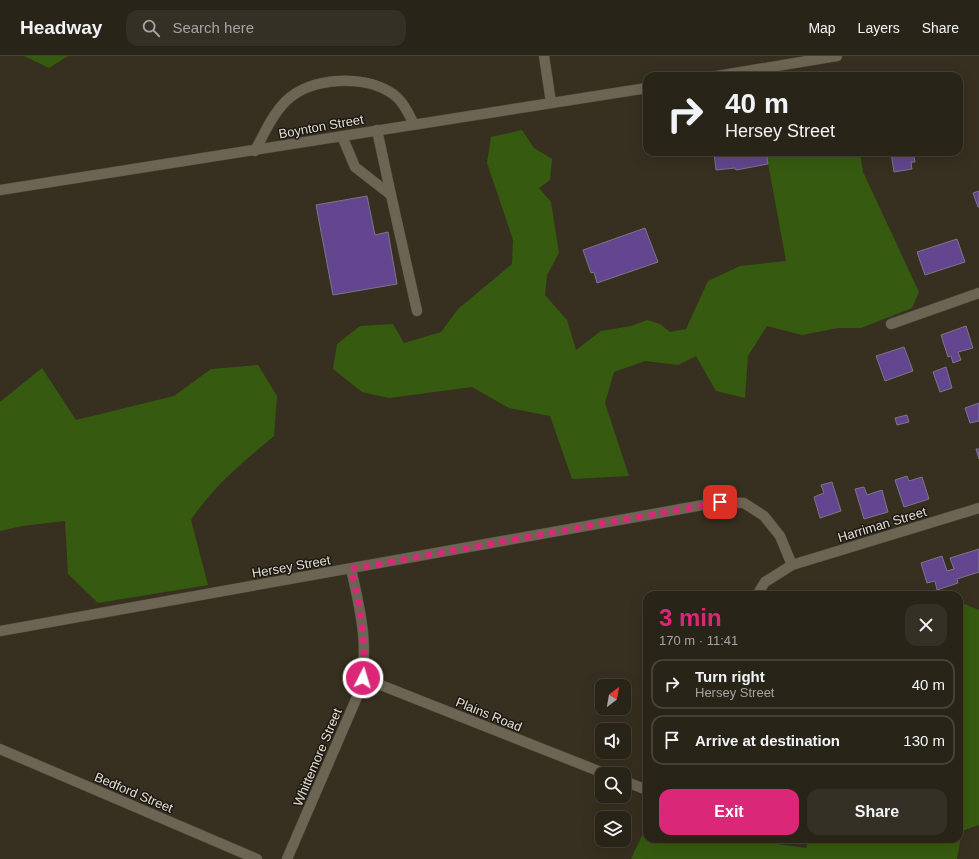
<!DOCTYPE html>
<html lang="en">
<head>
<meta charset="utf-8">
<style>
	:root { --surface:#292418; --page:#353025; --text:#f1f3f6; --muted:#a5a4a2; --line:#454137; --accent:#db2777 }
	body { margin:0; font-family:Helvetica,sans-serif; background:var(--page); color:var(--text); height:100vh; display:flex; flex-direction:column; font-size:15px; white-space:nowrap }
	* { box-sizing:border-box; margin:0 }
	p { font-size:13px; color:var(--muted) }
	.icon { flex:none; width:22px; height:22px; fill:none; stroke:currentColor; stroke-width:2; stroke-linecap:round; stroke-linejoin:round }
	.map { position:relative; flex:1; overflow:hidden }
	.side { position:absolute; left:643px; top:535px; width:320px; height:252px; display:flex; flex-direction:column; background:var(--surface); border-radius:12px; box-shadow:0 4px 16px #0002,0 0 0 1px var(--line) }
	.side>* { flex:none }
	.hud { position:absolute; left:643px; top:16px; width:320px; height:84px; border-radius:12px; box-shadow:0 4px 16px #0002,0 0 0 1px var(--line); background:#292418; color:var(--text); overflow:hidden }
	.needle { width:26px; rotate:31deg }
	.tools { position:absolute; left:595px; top:623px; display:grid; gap:8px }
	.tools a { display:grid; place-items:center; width:36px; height:36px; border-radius:8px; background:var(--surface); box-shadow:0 4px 16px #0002,0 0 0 1px var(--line); font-size:20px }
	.pin { position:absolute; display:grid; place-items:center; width:34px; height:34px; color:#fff; margin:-17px; border-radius:8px; box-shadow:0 2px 6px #0006 }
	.me { position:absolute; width:44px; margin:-22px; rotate:5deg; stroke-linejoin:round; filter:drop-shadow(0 0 3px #0008) }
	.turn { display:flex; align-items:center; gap:14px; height:84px; padding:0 16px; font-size:18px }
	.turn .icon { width:52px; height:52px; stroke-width:2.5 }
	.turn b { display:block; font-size:28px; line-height:34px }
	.round { display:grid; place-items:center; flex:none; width:42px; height:42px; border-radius:12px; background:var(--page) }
	.head { display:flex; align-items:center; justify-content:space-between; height:68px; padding:0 16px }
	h1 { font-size:24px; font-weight:600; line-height:30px; color:var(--accent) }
	.cta { display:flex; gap:8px; margin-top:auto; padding:8px 16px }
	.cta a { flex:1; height:46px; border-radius:12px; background:var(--accent); color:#fff; font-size:16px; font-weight:600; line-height:46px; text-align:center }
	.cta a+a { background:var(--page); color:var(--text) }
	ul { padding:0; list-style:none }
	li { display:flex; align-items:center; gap:12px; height:50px; margin:0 8px 6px; padding:0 8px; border:2px solid var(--line); border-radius:12px }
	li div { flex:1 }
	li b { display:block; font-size:15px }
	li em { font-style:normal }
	header { display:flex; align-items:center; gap:24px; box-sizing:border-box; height:56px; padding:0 20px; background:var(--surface); border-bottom:1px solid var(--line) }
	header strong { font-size:19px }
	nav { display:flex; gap:22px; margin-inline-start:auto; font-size:14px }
	.search { width:280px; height:36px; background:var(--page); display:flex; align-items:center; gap:10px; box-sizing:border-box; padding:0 14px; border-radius:12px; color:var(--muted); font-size:15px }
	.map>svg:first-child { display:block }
</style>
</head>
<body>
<header>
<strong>Headway</strong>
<div class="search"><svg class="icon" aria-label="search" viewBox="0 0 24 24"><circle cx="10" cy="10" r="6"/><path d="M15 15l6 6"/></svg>Search here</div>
<nav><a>Map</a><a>Layers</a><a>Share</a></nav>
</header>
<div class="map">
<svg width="979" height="803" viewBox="0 0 979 803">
	<rect width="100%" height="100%" fill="#373020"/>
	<!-- green -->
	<g fill="#365b10">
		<polygon points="24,0 68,0 49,12"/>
		<polygon points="522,74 534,92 552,103 550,124 539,132 551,146 559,197 547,219 545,239 567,264 576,294 601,275 631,270 647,264 660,268 670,276 686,273 708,225 740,210 786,205 766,96 860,96 863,116 919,236 912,252 861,272 838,272 802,279 767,270 748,300 745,342 716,335 696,300 678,309 645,305 614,316 605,347 629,420 572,423 550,360 509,352 472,331 389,342 362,336 333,313 337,288 360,270 393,268 404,287 441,276 458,253 512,208 513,184 487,107 491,81"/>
		<path d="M 258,309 L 277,340 L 274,380 C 241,408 215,428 191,464 L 208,529 L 98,547 L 68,518 L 65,465 L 22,470 L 0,475 L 0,346 L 42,312 L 76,364 L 174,340 L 211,313 Z"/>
		<polygon points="959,546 979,554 979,769 962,775 957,803 631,803 647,769 647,783 758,783 763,786 806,792 810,783 959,783"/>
	</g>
	<!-- building -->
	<g fill="#63468f" stroke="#7c7688">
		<polygon points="714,96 766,96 768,108 736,114 735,112 716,114"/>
		<polygon points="891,96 913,96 915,106 911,106 912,113 894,116"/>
		<polygon points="979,135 979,151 978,151 973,137"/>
		<polygon points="367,140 375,179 388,176 397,228 333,239 316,149"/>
		<polygon points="645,172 658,206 597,227 594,216 591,217 583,194"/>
		<polygon points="957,183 965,206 925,219 917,196"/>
		<polygon points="966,270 973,292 958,296 961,304 953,307 951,300 948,301 941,279"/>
		<polygon points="904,291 913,315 885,325 876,300"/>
		<polygon points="946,311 952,332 940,336 933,316"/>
		<polygon points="979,347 979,365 970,367 965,352"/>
		<polygon points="907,359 909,366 897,369 895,362"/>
		<polygon points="976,393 979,393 979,403"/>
		<polygon points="907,420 909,425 922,421 929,443 904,451 895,424"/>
		<polygon points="832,426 841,455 820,462 814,441 824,437 821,429"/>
		<polygon points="864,431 867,439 882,434 888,456 864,463 855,433"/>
		<polygon points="979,493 979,516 957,523 958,527 937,534 935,525 927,527 921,507 942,500 947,515 954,513 950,502"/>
	</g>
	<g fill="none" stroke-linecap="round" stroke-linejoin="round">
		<defs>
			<g id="minor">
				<polyline points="544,0 551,46"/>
				<polyline points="717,20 837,0"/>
				<polyline points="377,74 391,139"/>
				<polyline points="342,80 355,111 391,139 417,255"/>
				<path d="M 255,95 C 264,78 272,59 286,45 C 311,21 364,18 393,38 C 403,45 408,57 414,68"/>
				<polyline points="0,134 647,32"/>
				<polyline points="891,268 979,237"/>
				<polyline points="757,539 765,526 792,509 979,452"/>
				<polyline points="0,575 720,446 744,447 764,460 780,480 792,509"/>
				<polyline points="363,622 606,718"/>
				<polyline points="0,693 257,803"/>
				<polyline points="624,725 647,734"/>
				<path d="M 287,803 L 357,641 C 371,598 361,556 351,513"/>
			</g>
		</defs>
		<!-- minor casing -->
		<use href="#minor" stroke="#524b3e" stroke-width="11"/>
		<!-- minor -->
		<use href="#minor" stroke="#6d6554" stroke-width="10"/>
	</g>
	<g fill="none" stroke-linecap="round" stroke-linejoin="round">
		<!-- route -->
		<path stroke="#db2777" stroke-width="7" stroke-dasharray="0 12.6" d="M 363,622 C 366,585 360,549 351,513 L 720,446"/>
	</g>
	<g text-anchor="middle" stroke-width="3" stroke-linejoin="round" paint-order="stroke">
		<!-- street labels -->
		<g font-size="13" fill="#e3ded4" stroke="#1c1811">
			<text transform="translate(321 70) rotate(-10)" y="5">Boynton Street</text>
			<text transform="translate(882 468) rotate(-17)" y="5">Harriman Street</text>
			<text transform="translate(291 510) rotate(-10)" y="5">Hersey Street</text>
			<text transform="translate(489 658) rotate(22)" y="5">Plains Road</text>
			<text transform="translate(317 701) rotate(-67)" y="5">Whittemore Street</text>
			<text transform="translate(134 736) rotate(23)" y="5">Bedford Street</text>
		</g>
	</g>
</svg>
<div class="tools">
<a><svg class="needle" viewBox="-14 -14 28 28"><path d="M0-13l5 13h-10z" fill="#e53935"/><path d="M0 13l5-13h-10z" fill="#a5a4a2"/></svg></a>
<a><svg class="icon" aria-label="sound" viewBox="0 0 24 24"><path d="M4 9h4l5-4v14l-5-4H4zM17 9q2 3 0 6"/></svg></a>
<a><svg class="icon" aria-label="search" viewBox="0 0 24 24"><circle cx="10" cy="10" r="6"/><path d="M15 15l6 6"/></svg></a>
<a><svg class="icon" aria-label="layers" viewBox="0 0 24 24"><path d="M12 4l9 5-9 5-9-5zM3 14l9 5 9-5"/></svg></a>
</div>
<div class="pin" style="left:720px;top:446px;background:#d93025"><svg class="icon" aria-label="arrive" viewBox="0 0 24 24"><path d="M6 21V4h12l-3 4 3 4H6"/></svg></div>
<svg class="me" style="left:363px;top:622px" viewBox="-20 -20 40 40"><circle r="17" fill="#db2777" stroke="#fff" stroke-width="3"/><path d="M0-11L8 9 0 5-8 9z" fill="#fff"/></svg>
<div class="hud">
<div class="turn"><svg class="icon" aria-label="right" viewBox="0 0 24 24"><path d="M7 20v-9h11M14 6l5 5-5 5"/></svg><div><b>40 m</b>Hersey Street</div></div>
</div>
<section class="side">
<div class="head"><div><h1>3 min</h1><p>170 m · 11:41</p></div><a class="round"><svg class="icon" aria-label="close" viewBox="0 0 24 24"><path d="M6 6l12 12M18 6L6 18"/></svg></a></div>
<ul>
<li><svg class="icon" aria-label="right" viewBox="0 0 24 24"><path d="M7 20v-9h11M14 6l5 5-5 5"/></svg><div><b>Turn right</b><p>Hersey Street</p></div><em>40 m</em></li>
<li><svg class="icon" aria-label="arrive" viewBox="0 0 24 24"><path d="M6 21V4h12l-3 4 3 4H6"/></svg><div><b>Arrive at destination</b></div><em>130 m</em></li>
</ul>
<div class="cta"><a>Exit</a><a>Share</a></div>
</section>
</div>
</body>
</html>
